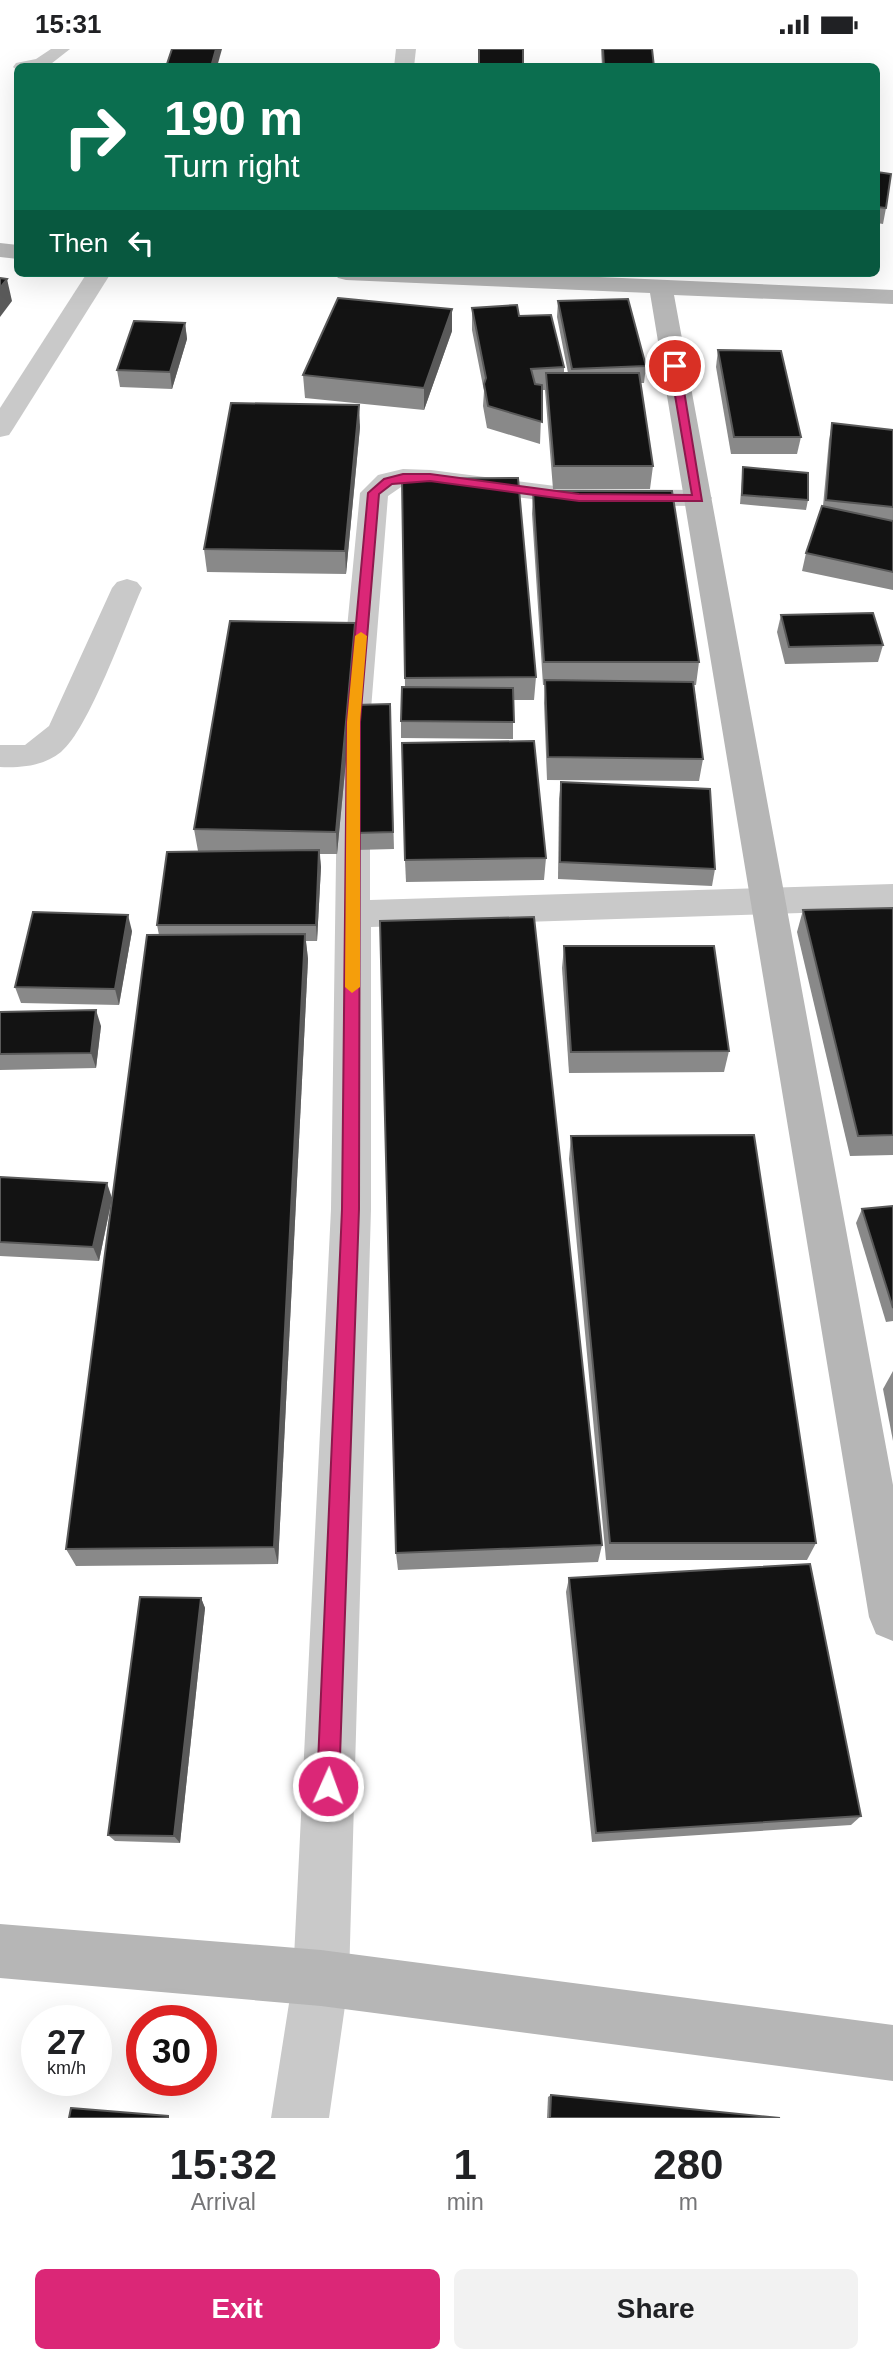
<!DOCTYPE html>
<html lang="en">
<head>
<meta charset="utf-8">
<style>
	:root { --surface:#fff; --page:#f2f2f2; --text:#202124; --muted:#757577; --accent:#db2777 }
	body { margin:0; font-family:Helvetica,sans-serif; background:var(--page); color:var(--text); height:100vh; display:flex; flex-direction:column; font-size:26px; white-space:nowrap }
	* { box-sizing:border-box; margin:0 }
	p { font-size:23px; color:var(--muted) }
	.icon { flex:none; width:38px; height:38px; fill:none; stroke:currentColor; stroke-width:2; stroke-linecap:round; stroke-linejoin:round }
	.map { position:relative; height:2069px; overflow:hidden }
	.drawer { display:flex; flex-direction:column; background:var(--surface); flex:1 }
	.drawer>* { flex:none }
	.top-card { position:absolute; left:14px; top:14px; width:866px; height:214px; border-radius:10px; box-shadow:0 7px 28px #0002; background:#0b6e4f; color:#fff; overflow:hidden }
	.speed { position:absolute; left:21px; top:1956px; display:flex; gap:14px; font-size:35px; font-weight:700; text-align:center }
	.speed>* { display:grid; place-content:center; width:91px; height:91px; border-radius:50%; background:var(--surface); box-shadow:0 7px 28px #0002; line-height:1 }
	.speed small { font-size:18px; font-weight:400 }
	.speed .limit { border:10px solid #d22; background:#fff; color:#111 }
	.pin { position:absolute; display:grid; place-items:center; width:60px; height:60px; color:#fff; margin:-30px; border:4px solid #fff; border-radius:50%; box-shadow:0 2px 7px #0007 }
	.me { position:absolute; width:77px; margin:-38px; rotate:2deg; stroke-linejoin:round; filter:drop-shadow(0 0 5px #0008) }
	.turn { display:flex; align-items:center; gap:24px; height:147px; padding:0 35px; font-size:32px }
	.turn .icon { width:91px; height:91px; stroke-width:2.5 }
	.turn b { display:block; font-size:49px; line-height:60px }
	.then { display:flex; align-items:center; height:66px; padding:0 35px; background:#0003; gap:14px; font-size:26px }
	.eta { display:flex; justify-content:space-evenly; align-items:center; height:119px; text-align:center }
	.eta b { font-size:42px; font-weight:800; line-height:49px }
	.cta { display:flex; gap:14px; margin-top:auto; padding:14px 35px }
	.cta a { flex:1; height:80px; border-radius:10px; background:var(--accent); color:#fff; font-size:28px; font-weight:800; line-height:80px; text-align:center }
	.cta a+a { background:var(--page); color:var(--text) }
	.status { display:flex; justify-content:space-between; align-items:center; height:49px; padding:0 35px; background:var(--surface); direction:ltr }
	.status svg { height:19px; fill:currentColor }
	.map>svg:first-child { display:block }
</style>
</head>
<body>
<div class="status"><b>15:31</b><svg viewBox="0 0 49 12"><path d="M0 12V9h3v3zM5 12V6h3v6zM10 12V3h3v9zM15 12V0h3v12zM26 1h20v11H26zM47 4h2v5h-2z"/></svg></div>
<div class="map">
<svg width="893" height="2069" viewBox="0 0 893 2069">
	<rect width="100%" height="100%" fill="#fff"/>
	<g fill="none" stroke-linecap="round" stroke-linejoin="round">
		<!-- lane -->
		<polygon fill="#c9c9c9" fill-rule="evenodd" points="51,0 70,0 47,18 18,18 18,22 13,18 16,14 36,10"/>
		<!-- street -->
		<g fill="#c9c9c9" fill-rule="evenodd">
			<polygon points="396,0 416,0 414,18 394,18"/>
			<polygon points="87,224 111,224 13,380 9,386 0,388 0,359"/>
			<polygon points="403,420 431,421 579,440 698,441 708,443 712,449 708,455 698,457 579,456 431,437 404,436 388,447 370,673 370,851 893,835 893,861 371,878 371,1160 349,1929 329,2069 271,2069 293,1929 331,1160 338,673 360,444 378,426"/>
			<path d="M 127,530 L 137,533 L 142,539 C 125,577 89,680 61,703 C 44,717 21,719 0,718 L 0,696 L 25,696 L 49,677 L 112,539 L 117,533 Z"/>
		</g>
		<!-- secondary -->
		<g fill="#b6b6b6" fill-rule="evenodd">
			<polygon points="0,194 18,196 18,210 0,208"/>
			<polygon points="334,224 508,224 893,241 893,255 674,246 893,1436 893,1592 876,1585 869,1568 650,244 346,231 338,229"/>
			<polygon points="0,1875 321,1901 893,1976 893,2032 321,1957 0,1929"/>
		</g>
	</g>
	<!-- wall -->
	<g fill="#898989">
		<polygon points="601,0 652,0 654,18 602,18"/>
		<polygon points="877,123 886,159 883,175 877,174"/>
		<polygon points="558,252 646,317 644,334 641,334 653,417 650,440 553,440 545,341 542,341 540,395 487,379 483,357 484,342 472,281 472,259 519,267 564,318 564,324 568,324 557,268"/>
		<polygon points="452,260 452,282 424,361 305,349 303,326"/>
		<polygon points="185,274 187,290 172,340 120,338 117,321"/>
		<polygon points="718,301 801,388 797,405 731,405 716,318"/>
		<polygon points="832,374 893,381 893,541 802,522 806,504 823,457 829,391"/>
		<polygon points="360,378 346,525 207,523 204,500"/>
		<polygon points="743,418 808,451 806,461 740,455"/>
		<polygon points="402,430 536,628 534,651 513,651 513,690 401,689 401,672 405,638"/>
		<polygon points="533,442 699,613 696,636 694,636 703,710 699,732 547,731 544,654 545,636 543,636 532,465"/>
		<polygon points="781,566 883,596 878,613 785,615 777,583"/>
		<polygon points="357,597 337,805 320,805 321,818 317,892 306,892 308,910 278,1515 76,1517 66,1500 112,1150 99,1212 0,1207 0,1128 112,1148 159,886 157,876 217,802 198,802 194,780"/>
		<polygon points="390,655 394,800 356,801 355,784"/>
		<polygon points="561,733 715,820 712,837 558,830 559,750"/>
		<polygon points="546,809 544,831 406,833 405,811"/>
		<polygon points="893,859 893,1106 850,1107 797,883 803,861"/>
		<polygon points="132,882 119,956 21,954 15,938"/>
		<polygon points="564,897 729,1002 724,1023 569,1024 562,919"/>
		<polygon points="0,963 101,977 96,1019 0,1021"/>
		<polygon points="571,1087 816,1494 807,1511 606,1511 569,1110"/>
		<polygon points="893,1157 893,1272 886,1273 856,1174 862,1160"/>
		<polygon points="893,1322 893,1392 883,1340"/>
		<polygon points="602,1496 598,1513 398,1521 396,1504"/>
		<polygon points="569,1529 861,1767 851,1776 592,1793 566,1543"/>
		<polygon points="201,1549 205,1559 180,1794 115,1792 108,1786"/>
		<polygon points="551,2046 780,2069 547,2069 548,2048"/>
	</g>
	<!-- shaded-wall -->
	<g fill="#5a5a5a">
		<polygon points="216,0 222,0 217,18 211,18"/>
		<polygon points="7,230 12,252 0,268 0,239"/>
		<polygon points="452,260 452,282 424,361 424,339"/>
		<polygon points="185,274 187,290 172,340 170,323"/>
		<polygon points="359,356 360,378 346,525 345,502"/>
		<polygon points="355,574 357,597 337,805 336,783"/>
		<polygon points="319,801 321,818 317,892 316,876"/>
		<polygon points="128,866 132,882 119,956 115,940"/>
		<polygon points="305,885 308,910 278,1515 274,1498"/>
		<polygon points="96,961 101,977 96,1019 91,1004"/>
		<polygon points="107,1134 112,1149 99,1212 93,1198"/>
		<polygon points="201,1549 205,1559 180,1794 174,1787"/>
	</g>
	<!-- building -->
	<g fill="#131313" stroke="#5a5a5a" stroke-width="2">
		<polygon points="172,0 216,0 211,18 166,18"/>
		<rect x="479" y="0" width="44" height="18"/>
		<polygon points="603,0 652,0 654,18 604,18"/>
		<polygon points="877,123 891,125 886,159 877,158"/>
		<polygon points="0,229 7,230 0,239"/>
		<polygon points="338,249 452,260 424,339 303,326"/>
		<polygon points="628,250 646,317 572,320 558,252"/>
		<polygon points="517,256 519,267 551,266 564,318 531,320 535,335 542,336 542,373 488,357 484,335 486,329 472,259"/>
		<polygon points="134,272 185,274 170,323 117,321"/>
		<polygon points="718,301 781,302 801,388 734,388"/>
		<polygon points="546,324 639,324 653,417 554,417"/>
		<polygon points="231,354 359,356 345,502 204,500"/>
		<polygon points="832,374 893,381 893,458 826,451"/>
		<polygon points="743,418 808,424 808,451 742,446"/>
		<polygon points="518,429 536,628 405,629 402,430"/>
		<polygon points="533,442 672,442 699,613 544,613"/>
		<polygon points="822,457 893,472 893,523 806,504"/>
		<polygon points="873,564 883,596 789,598 781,566"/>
		<polygon points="230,572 355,574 336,783 194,780"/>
		<polygon points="545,631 693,633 703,710 548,708"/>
		<polygon points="402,638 513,639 514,673 401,672"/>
		<polygon points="390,655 393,783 355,784 355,656"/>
		<polygon points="534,692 546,809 405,811 402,694"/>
		<polygon points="561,733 710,740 715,820 560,813"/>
		<polygon points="319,801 316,876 157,876 167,803"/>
		<polygon points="893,859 893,1086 858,1087 803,861"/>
		<polygon points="33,863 128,866 115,940 15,938"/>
		<polygon points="534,868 602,1496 396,1504 380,872"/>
		<polygon points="305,885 274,1498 66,1500 147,886"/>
		<polygon points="564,897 714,897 729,1002 571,1003"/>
		<polygon points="96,961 91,1004 0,1005 0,963"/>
		<polygon points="754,1086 816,1494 610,1494 571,1087"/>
		<polygon points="0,1128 107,1134 93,1198 0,1193"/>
		<polygon points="893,1157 893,1259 862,1160"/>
		<polygon points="810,1515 861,1767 596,1784 569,1529"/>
		<polygon points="140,1548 201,1549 174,1787 108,1786"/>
		<polygon points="551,2046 780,2069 550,2069"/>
		<polygon points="71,2059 168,2067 168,2069 69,2069"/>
	</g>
	<!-- route -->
	<polygon fill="#db2777" stroke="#8e194d" stroke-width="2" points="675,314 680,317 702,452 579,452 430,432 392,435 379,445 360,673 359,1160 339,1737 336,1744 328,1747 321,1744 317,1737 342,1160 347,673 368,444 384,430 403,425 430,425 579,445 692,446 670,317"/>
	<!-- slow -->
	<polygon fill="#f59e0b" points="361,583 367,587 360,673 360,938 352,944 345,938 347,673 355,587"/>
</svg>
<div class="speed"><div>27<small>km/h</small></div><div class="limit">30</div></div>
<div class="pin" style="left:675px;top:317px;background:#d93025"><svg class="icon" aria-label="arrive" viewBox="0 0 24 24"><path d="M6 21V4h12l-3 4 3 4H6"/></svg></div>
<svg class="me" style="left:328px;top:1737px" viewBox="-20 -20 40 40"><circle r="17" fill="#db2777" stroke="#fff" stroke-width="3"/><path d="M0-11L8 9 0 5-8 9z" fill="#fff"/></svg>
<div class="top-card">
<div class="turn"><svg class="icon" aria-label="right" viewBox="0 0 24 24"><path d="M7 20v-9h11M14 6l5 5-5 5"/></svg><div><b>190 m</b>Turn right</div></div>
<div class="then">Then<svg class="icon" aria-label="left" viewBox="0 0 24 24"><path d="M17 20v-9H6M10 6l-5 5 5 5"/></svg></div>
</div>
</div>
<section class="drawer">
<div class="eta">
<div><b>15:32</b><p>Arrival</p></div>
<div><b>1</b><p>min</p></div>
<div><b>280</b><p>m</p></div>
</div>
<div class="cta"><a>Exit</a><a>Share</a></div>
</section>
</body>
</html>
